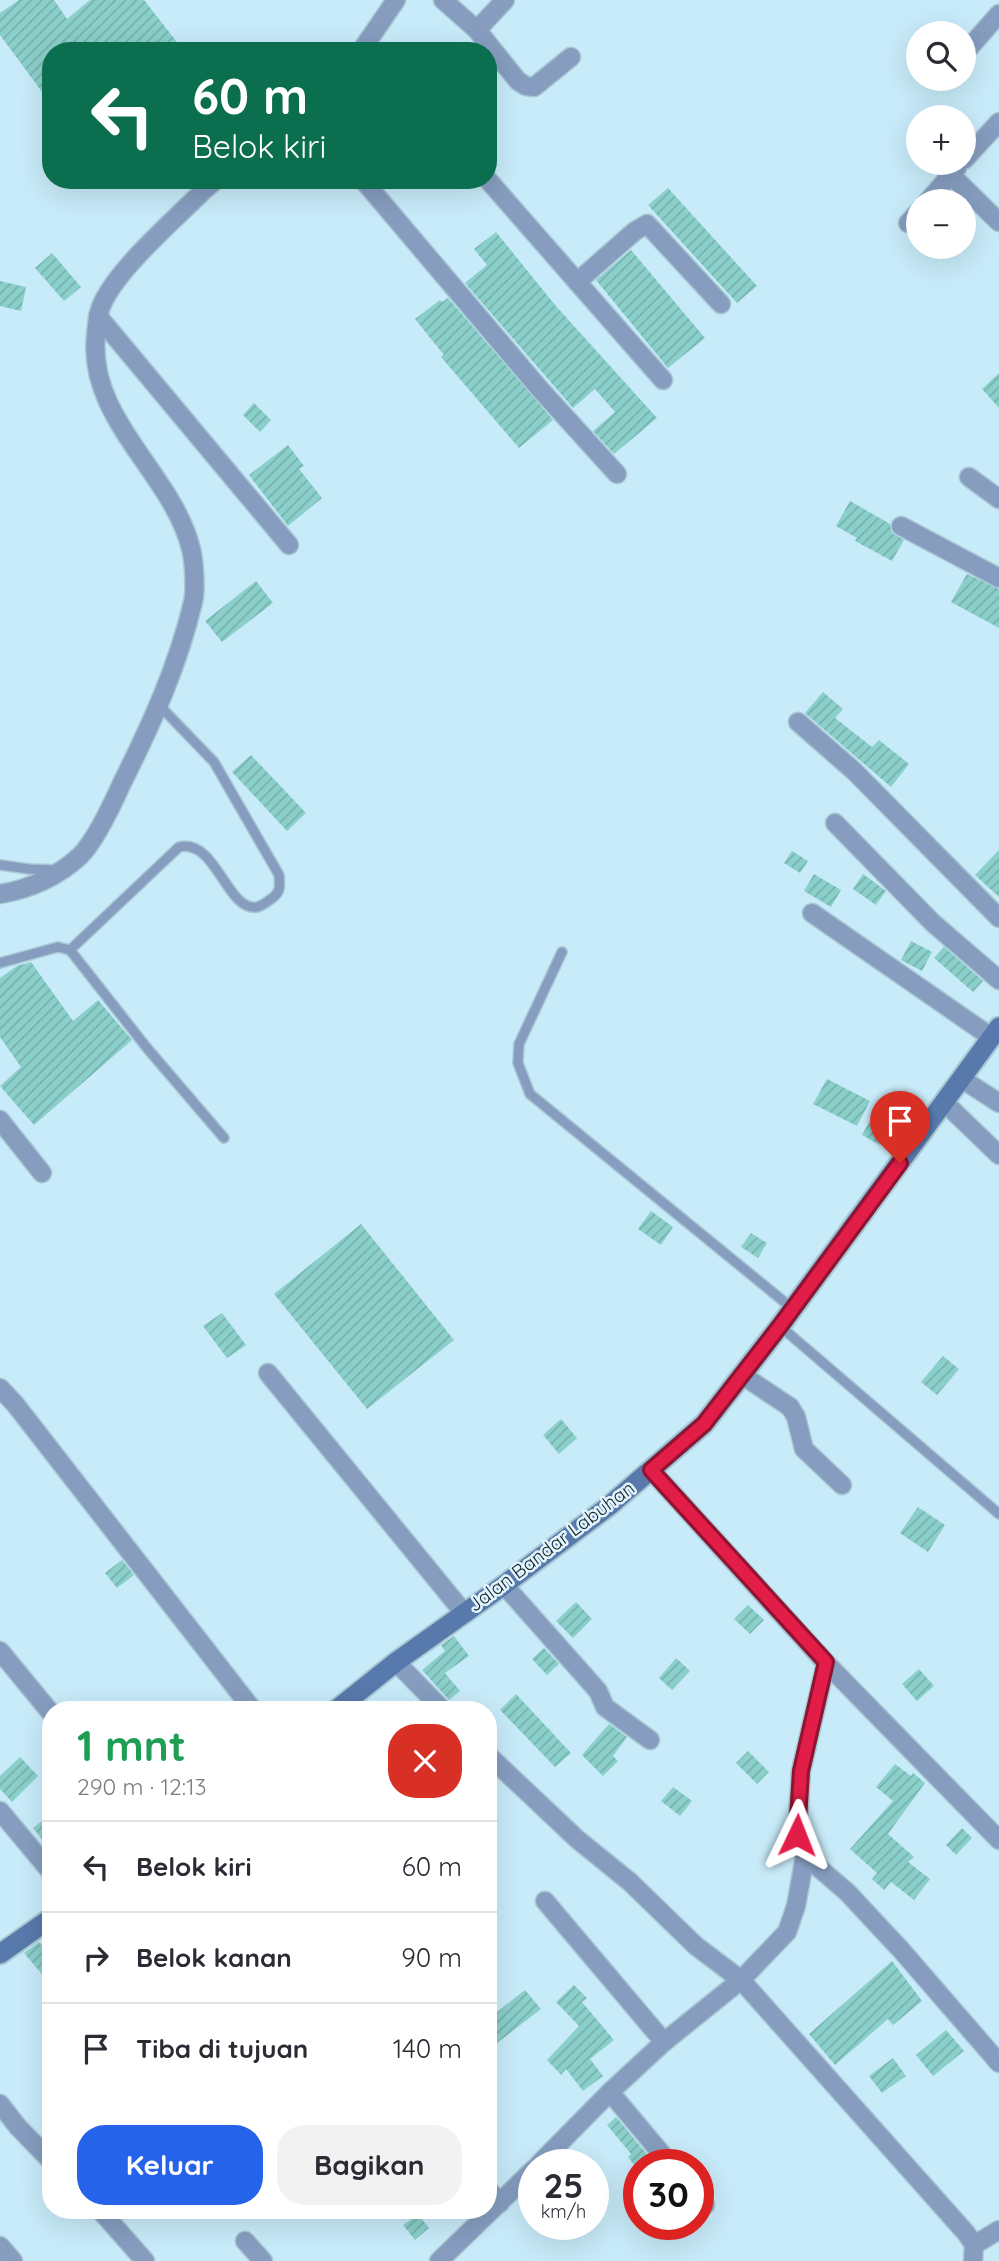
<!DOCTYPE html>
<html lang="id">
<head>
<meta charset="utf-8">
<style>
	:root { --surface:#fff; --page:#f2f2f3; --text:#2b2b33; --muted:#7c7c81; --line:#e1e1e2; --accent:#2563eb }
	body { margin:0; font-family:Quicksand,sans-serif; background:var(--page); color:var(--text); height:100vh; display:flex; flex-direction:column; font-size:26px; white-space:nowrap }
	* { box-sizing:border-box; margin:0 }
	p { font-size:23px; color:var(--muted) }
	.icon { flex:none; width:38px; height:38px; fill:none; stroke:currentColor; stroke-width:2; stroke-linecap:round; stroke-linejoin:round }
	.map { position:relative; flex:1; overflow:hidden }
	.sheet { position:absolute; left:42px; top:1701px; width:455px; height:518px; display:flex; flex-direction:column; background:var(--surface); border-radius:28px; box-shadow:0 7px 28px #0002 }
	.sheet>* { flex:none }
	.hud { position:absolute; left:42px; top:42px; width:455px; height:147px; border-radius:28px; box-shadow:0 7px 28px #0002; background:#0b6e4f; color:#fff; overflow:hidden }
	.fabs { position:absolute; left:906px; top:21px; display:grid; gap:14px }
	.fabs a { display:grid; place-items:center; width:70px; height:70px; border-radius:50%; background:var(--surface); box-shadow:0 7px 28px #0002; font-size:35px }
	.speed { position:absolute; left:518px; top:2149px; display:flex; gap:14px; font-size:35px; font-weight:700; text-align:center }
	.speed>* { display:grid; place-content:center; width:91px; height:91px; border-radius:50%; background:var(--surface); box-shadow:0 7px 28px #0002; line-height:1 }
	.speed small { font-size:18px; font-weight:400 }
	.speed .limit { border:10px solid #d22; background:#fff; color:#111 }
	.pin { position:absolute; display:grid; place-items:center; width:60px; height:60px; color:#fff; margin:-72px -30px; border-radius:50% 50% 50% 0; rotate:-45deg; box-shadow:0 0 7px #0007 }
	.pin .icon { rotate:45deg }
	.me { position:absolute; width:77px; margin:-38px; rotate:2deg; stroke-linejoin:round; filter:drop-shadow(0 0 5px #0008) }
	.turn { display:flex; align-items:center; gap:24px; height:147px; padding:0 35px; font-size:32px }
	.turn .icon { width:91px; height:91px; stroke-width:2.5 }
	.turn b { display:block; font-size:49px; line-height:60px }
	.round { display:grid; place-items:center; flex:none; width:74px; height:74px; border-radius:28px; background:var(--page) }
	.overview { display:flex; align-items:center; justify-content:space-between; height:119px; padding:0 35px }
	h1 { font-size:42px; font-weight:800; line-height:52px; color:#1e9e55 }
	.cta { display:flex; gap:14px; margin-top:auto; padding:14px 35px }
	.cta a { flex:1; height:80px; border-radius:28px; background:var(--accent); color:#fff; font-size:28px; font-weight:800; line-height:80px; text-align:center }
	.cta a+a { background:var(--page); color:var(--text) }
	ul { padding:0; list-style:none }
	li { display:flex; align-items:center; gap:21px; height:91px; padding:0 35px; border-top:2px solid var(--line) }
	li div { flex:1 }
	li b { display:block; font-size:26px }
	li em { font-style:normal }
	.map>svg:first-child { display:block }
</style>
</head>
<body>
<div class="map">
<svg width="999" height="2261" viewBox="0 0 999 2261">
	<defs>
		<pattern id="building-hatch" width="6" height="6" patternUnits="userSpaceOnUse" patternTransform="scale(1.75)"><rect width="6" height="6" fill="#8bcfca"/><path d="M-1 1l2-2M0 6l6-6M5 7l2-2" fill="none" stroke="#77b1ad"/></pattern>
	</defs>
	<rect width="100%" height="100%" fill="#c8ebf9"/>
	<!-- building -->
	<g fill="url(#building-hatch)">
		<polygon points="19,0 54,0 67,19 90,0 144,0 184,51 51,51 51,104 0,35 0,13"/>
		<polygon points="668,188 757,286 737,303 648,205"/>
		<polygon points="496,232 555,305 657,418 614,454 593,431 615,412 595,389 573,408 465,283 487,265 474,249"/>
		<polygon points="631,250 705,338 668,368 596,280"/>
		<polygon points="52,253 81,287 64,301 35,268"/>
		<polygon points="0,281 26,287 21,311 0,306"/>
		<polygon points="448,298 553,420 519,448 441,357 444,355 415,319 440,300 442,302"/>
		<polygon points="999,373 999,408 982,389"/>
		<polygon points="254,403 271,420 260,432 243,415"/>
		<polygon points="288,445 304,466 299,469 322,498 288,526 249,475"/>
		<polygon points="850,501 890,524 892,533 904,540 892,561 855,541 857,538 836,526"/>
		<polygon points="967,574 999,589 999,628 951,602"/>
		<polygon points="256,581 273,603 222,642 205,621"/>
		<polygon points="823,692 843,709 835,718 872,747 879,740 909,764 891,787 805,713"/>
		<polygon points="251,755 306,813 287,831 232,772"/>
		<polygon points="999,850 999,897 975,875"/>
		<polygon points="792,851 808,861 800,873 784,863"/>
		<polygon points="814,874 841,890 831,907 804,891"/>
		<polygon points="863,874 886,891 876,905 853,889"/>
		<polygon points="911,941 932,952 922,971 901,960"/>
		<polygon points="944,947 983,981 973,992 934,958"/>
		<polygon points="31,962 73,1021 98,1000 132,1040 34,1125 0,1086 21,1067 0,1037 0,978 17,966"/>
		<polygon points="827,1079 870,1101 857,1126 813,1104"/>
		<polygon points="869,1122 887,1132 880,1145 862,1135"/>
		<polygon points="651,1211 673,1227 661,1245 638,1229"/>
		<polygon points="361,1224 454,1340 367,1409 274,1294"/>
		<polygon points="751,1233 767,1243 758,1258 741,1247"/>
		<polygon points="222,1313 246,1345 227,1358 203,1326"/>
		<polygon points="943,1356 959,1369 937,1395 921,1382"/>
		<polygon points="561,1419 577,1438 559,1454 543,1435"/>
		<polygon points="918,1507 945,1525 928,1552 900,1533"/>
		<polygon points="122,1560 134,1575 117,1588 105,1573"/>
		<polygon points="576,1602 592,1619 573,1638 556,1621"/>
		<polygon points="748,1605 764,1620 750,1634 734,1619"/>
		<polygon points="454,1636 469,1656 445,1673 460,1691 449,1700 422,1670 445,1651 441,1645"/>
		<polygon points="544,1648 559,1664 547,1675 532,1659"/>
		<polygon points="676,1658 690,1671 672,1690 659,1678"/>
		<polygon points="919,1669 934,1686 917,1701 902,1684"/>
		<polygon points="516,1694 571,1753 555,1767 500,1710"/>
		<polygon points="609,1724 627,1737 613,1756 618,1761 603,1776 582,1755"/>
		<polygon points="748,1751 769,1772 757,1784 736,1763"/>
		<polygon points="20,1757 38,1776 12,1802 0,1789 0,1776"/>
		<polygon points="895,1764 911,1776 913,1773 925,1783 888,1834 914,1857 908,1862 930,1879 914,1900 891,1882 884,1890 872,1879 877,1873 850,1849 893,1801 876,1787"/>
		<polygon points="673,1787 692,1801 680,1816 661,1801"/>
		<polygon points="51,1814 51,1851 33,1828"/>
		<polygon points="962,1828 972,1838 956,1855 946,1845"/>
		<polygon points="39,1942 51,1955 51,1985 24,1953"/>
		<polygon points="892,1961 922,2001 893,2025 888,2019 835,2065 809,2034"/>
		<polygon points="574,1985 587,1998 582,2002 614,2040 590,2059 603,2076 583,2091 566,2069 561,2075 547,2060 579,2026 556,2002"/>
		<polygon points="525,1990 541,2009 488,2050 488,2019"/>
		<polygon points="946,2030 964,2051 933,2076 916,2055"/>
		<polygon points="893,2058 906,2076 882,2093 869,2076"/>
		<polygon points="616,2117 656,2165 634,2165 628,2157 631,2154 607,2125"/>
		<polygon points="418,2214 429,2228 415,2240 403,2225"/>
	</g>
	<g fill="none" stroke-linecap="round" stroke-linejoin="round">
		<defs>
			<g id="service">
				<polyline points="0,865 29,869 56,870"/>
				<polyline points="70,950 147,1048 224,1138"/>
				<polyline points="562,952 519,1044 518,1063 530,1094 793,1309"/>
				<path d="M 0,963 L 58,947 L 70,950 L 179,847 C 216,838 227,912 257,907 C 262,906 267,902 271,899 C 281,892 280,887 279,875 L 214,762 L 160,706"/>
				<polyline points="780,1326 999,1514"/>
			</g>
			<g id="minor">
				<polyline points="443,0 477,30 518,81 526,86 534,87 571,57"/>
				<polyline points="477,30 505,0"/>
				<polyline points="969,48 999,14"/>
				<polyline points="361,51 396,0"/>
				<polyline points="964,160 999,122"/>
				<polyline points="951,175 999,222"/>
				<polyline points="363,180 539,388 617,474"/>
				<polyline points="488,180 663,380"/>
				<polyline points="928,201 957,168"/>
				<polyline points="908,223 919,211"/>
				<polyline points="577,282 635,231 647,224 721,304"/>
				<polyline points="98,316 289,545"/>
				<polyline points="969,477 999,499"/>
				<polyline points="901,526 999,578"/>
				<polyline points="798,722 854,771 999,918"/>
				<polyline points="835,823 933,923 999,980"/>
				<path d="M 0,894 C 30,889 57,877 80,856 C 95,841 113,803 122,783 C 151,725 178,666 193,602 C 196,591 194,560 191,549 C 173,474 87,419 96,336 C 97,323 98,311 104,300 C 122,265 174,220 203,191 L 216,180"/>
				<polyline points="812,913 991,1037"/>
				<polyline points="962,1079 999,1103"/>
				<polyline points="944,1102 999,1155"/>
				<polyline points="0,1120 42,1173"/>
				<polyline points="268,1373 464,1613"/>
				<polyline points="742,1375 790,1407 796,1417 804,1449 842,1485"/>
				<polyline points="0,1388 15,1404 253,1710"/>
				<polyline points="651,1470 826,1663 999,1840"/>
				<polyline points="504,1585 598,1691 605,1707 650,1740"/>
				<polyline points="0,1651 51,1713"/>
				<polyline points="396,1662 443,1710"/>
				<polyline points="488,1755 577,1839 630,1882 696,1946 741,1980 966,2233 974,2245 973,2261"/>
				<polyline points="0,1811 51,1872"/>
				<polyline points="805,1856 847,1892 902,1951 999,2063"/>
				<polyline points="545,1901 664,2042"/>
				<polyline points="610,2092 671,2165"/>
				<polyline points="0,2104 18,2127 51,2161"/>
				<polyline points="538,2165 610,2092 664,2042 741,1980 787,1932 796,1906 805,1856 797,1835 801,1771 826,1663"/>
				<polyline points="488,2189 500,2203"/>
				<polyline points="698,2197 705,2205"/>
				<polyline points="100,2210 145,2261"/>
				<polyline points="245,2241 263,2261"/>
				<polyline points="974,2245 999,2230"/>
				<polyline points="0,2246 13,2261"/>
				<polyline points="439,2261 534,2169"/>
			</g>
			<g id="secondary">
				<polyline points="336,1710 396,1662 504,1585 609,1506 704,1424 780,1326 999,1027"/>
				<polyline points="0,1954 51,1918"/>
			</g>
		</defs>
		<!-- service casing -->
		<use href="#service" stroke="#a8c7d3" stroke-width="12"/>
		<!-- minor casing -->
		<use href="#minor" stroke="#a8c7d3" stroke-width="21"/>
		<!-- secondary casing -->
		<use href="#secondary" stroke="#a8c7d3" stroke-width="23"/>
		<!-- service -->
		<use href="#service" stroke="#869dc0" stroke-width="9"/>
		<!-- minor -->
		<use href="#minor" stroke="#869dc0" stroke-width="18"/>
		<!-- secondary -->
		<use href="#secondary" stroke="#5879ac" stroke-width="19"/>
	</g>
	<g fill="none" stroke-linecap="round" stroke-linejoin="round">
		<defs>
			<polyline id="route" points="797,1835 801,1771 826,1662 651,1470 704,1424 780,1326 900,1163"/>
		</defs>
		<!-- route casing -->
		<use href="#route" stroke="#92132f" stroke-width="18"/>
		<!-- route -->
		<use href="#route" stroke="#e11d48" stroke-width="12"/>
	</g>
	<g text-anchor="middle" stroke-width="5" stroke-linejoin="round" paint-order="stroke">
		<!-- street labels -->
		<g font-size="19" fill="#142126" stroke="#e1f5fe">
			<text transform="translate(551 1546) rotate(-37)" y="7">Jalan Bandar Labuhan</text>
		</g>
	</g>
</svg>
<div class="fabs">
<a><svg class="icon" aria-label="search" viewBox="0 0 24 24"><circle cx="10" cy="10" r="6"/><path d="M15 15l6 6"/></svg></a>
<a>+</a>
<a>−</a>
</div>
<div class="speed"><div>25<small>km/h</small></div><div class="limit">30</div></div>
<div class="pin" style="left:900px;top:1163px;background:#d93025"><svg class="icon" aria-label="arrive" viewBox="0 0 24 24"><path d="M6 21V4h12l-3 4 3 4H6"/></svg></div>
<svg class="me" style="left:797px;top:1835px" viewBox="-20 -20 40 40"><path d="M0-17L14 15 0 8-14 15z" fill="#e11d48" stroke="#fff" stroke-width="4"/></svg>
<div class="hud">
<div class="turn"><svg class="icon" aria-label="left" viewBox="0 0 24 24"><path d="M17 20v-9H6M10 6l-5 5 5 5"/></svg><div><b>60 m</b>Belok kiri</div></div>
</div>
<section class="sheet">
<div class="overview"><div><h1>1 mnt</h1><p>290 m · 12:13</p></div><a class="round" style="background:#d93025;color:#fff"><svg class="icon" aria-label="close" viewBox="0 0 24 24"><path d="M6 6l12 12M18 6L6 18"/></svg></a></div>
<ul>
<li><svg class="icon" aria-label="left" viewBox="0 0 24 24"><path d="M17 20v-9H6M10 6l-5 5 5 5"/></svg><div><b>Belok kiri</b></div><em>60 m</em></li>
<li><svg class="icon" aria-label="right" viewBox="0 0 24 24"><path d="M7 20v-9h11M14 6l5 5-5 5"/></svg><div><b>Belok kanan</b></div><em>90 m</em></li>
<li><svg class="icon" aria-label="arrive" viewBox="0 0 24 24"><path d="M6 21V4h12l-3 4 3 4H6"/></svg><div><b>Tiba di tujuan</b></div><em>140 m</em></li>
</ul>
<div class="cta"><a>Keluar</a><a>Bagikan</a></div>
</section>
</div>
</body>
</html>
